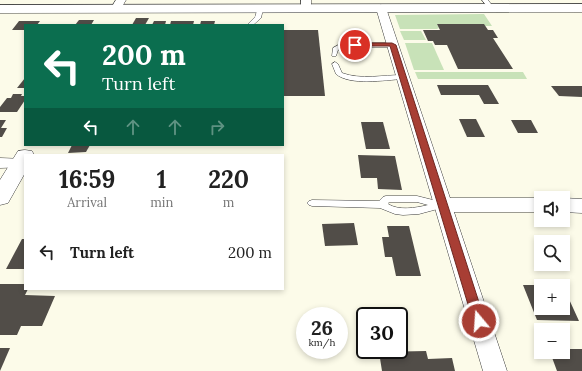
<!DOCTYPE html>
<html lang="en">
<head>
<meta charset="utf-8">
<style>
	:root { --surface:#fff; --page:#f6f6f6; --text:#222; --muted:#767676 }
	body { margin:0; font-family:Lora,serif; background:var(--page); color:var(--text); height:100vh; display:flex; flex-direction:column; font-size:15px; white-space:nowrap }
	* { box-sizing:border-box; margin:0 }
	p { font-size:13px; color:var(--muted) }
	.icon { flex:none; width:22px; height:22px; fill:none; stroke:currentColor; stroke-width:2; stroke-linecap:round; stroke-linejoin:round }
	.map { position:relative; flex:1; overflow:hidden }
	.details { position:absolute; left:24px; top:154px; width:260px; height:136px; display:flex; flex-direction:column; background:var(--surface); border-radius:0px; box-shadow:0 2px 6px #0003 }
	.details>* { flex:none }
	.hud { position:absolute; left:24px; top:24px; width:260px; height:122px; border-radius:0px; box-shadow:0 2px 6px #0003; background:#0b6e4f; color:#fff; overflow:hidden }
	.tools { position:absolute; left:534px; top:191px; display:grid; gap:8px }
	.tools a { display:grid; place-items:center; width:36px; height:36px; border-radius:0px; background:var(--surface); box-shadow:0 2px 6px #0003; font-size:20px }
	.speed { position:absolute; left:296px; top:307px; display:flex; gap:8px; font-size:20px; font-weight:700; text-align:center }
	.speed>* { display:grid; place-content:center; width:52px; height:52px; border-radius:50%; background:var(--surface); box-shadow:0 2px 6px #0003; line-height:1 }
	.speed small { font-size:10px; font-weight:400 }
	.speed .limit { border:2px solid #111; border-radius:6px; background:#fff; color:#111 }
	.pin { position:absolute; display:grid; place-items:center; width:34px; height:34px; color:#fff; margin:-17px; border:2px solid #fff; border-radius:50%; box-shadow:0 1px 4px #0007 }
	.me { position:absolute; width:44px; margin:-22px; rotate:342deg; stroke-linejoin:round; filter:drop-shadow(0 0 3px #0008) }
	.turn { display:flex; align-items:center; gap:14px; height:84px; padding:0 12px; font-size:18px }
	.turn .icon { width:52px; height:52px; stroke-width:2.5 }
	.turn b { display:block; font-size:28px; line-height:34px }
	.lanes { display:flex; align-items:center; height:38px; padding:0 12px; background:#0003; justify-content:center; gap:20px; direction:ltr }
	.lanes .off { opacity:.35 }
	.eta { display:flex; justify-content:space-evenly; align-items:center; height:68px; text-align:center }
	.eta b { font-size:24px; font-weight:800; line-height:28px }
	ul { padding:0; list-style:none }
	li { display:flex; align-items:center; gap:12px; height:60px; padding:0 12px }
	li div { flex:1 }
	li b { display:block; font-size:15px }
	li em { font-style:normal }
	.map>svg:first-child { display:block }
</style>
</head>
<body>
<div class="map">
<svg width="582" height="371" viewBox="0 0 582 371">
	<rect width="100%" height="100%" fill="#fcfbe9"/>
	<!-- green -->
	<g fill="#c8e2b8">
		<polygon points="484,14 492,26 485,26 483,24 437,24 439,28 437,29 400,29 395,15"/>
		<polygon points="400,31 421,31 426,40 404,40"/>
		<polygon points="405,43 432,43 444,70 414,70"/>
		<polygon points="415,72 523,72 527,79 418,79"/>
	</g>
	<!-- building -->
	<g fill="#514d48">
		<polygon points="136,18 149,18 145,25 132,25"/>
		<polygon points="79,20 94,20 91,25 75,25"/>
		<polygon points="19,21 40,21 37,25 25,25 25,30 12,30"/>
		<polygon points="154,21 166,21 165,25 152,25"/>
		<polygon points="171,21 194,21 193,25 170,25"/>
		<polygon points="201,21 215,21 214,25 200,25"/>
		<polygon points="437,24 484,24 488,30 493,30 498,38 493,38 513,69 458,69 447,45 435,45 433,41 428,41 423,30 440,30"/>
		<polygon points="283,30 318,30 325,96 283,96"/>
		<polygon points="25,78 25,88 17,88"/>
		<polygon points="437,85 488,85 499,104 484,104 479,95 441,95"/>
		<polygon points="551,86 582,86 582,97 559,96"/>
		<polygon points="13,94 22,94 21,96 25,96 25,100 17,112 0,112 0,107 7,98 11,98"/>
		<polygon points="459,119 476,119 485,137 467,137"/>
		<polygon points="0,120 6,120 1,128 7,128 2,137 0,137"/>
		<polygon points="511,120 531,120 538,133 518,133"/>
		<polygon points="361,122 383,122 390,149 366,149"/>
		<polygon points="72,145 90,145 86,152 68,153"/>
		<polygon points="358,155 395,156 402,190 378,189 377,178 361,178"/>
		<polygon points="354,223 358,245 325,246 322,224"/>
		<polygon points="387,226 409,226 421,276 396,276 392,257 385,257 382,237 389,237"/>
		<polygon points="22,239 25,239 25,269 6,269"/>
		<polygon points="0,284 25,284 25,289 28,289 25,295 55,296 42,326 21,326 17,335 0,335"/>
		<polygon points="523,285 541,285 541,308 563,308 563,286 579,321 537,320"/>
		<polygon points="0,348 10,348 0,371"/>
		<polygon points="563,349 582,349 582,371 557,371 550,352 563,352"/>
		<polygon points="426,351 428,359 452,358 455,371 382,371 379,352"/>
	</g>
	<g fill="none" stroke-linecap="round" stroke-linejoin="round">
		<defs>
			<g id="service">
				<polygon points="482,0 488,0 494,8 493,9 489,9"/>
				<polygon points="258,8 263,9 261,18 253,25 247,25 255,17"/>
				<polygon points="342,43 393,43 396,45 393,47 343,47 338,50 336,56 332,56 333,48"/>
				<path d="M 335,62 L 338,64 L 342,73 C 361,80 383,75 403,75 L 406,77 L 403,79 C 385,80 350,86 336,74 L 332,64 Z"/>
				<path d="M 386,196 L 417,196 L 445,203 L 447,205 L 445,207 L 419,214 L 403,215 L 395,214 L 380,208 L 312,206 L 309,205 L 307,203 L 309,201 L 312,200 L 379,201 L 383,197 ZM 389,202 L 417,202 L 428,205 C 415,208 399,211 388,204 Z"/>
			</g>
			<g id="minor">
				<polygon points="116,0 126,0 120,10 116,11 111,8"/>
				<polygon points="301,0 311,0 311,9 310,11 302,11 301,9"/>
				<polygon points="381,5 386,8 450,198 541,198 541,212 454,212 507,371 483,371 376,8"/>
				<polygon points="0,158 25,159 25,167 0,168"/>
				<polygon points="563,198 582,199 582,213 563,212"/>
			</g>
			<g id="tertiary">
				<polygon points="582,4 582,12 0,13 0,5"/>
				<polygon points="25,150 32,151 34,155 25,155 25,173 8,203 0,205 0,180 18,151"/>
			</g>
		</defs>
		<!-- service casing -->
		<use href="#service" stroke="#3d3d3d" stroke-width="1"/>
		<!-- minor casing -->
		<use href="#minor" stroke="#3d3d3d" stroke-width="1"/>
		<!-- tertiary casing -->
		<use href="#tertiary" stroke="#3d3d3d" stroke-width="1"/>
		<!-- service -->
		<use href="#service" fill="#fff" fill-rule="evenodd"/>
		<!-- minor -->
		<use href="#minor" fill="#fff" fill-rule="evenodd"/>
		<!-- tertiary -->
		<use href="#tertiary" fill="#fff" fill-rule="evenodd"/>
	</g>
	<!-- route -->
	<polygon fill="#a83e34" stroke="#6d2822" points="353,43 392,43 396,45 485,321 483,325 479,327 475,325 473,321 390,46 353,46"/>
</svg>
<div class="tools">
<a><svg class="icon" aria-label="sound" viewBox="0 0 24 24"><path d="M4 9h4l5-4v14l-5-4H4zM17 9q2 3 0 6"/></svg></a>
<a><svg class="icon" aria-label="search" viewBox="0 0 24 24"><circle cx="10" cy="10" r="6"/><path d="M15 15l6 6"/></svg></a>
<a>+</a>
<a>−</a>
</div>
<div class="speed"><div>26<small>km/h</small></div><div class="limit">30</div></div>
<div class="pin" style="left:355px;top:45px;background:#d93025"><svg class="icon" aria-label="arrive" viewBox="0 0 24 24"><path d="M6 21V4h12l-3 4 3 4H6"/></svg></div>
<svg class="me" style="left:479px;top:321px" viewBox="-20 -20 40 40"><circle r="17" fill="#a83e34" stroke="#fff" stroke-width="3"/><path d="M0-11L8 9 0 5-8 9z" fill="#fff"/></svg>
<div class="hud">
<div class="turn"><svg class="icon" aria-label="left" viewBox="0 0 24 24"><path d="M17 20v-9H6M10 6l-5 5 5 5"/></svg><div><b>200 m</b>Turn left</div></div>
<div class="lanes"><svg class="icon" aria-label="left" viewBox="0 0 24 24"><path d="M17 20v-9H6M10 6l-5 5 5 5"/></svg><svg class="icon off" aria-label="ahead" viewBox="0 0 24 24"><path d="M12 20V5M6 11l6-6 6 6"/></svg><svg class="icon off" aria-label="ahead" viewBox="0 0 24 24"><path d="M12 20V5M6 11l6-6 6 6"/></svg><svg class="icon off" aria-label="right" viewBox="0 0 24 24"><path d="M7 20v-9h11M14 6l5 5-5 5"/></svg></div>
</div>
<section class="details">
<div class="eta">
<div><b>16:59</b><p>Arrival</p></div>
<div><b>1</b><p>min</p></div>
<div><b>220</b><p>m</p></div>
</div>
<ul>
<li><svg class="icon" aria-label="left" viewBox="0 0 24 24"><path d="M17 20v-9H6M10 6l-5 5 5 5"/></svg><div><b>Turn left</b></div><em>200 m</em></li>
</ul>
</section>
</div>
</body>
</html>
